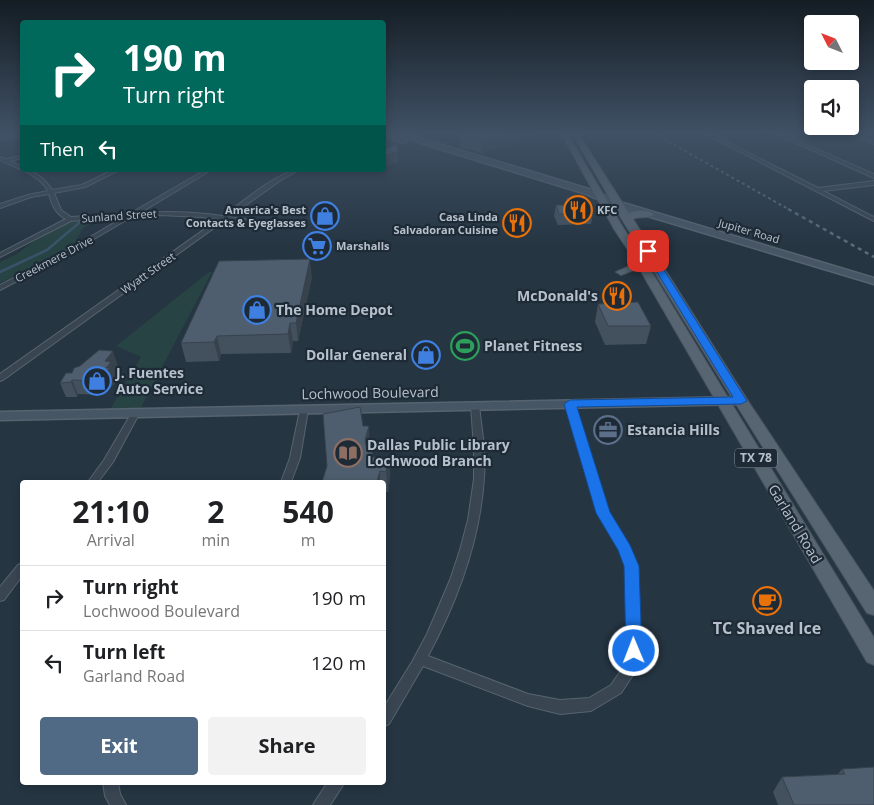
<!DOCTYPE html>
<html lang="en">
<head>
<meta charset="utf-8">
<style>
	:root { --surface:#fff; --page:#f2f2f2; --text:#202124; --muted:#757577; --line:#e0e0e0; --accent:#506a86 }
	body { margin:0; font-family:"Open Sans",sans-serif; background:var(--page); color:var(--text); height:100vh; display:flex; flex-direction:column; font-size:19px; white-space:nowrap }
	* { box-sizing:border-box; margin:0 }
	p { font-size:16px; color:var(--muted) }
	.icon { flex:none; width:28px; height:28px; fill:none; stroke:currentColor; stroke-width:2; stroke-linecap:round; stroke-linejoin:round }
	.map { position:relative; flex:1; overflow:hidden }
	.drawer { position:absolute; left:20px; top:480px; width:366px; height:305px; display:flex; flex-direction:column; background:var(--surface); border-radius:5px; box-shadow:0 2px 8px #0003 }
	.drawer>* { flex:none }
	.guide { position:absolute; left:20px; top:20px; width:366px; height:152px; border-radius:5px; box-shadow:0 2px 8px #0003; background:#00695c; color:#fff; overflow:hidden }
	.needle { width:32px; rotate:312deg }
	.buttons { position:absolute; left:804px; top:15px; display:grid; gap:10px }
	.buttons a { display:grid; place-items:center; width:55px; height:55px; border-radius:5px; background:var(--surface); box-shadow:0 2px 8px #0003; font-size:25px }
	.pin { position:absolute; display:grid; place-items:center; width:42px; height:42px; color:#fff; margin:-21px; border-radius:10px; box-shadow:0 2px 8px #0006 }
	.me { position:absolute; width:55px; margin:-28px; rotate:359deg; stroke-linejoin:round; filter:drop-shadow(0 0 4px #0008) }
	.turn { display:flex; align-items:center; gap:18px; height:105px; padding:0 20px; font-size:22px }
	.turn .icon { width:65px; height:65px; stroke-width:2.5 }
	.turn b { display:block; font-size:35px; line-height:42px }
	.then { display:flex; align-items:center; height:48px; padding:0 20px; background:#0003; gap:10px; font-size:19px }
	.eta { display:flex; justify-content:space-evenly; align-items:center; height:85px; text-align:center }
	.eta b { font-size:30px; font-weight:700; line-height:35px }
	.action { display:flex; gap:10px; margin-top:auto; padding:10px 20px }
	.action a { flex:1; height:58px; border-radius:5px; background:var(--accent); color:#fff; font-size:20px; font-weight:700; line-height:58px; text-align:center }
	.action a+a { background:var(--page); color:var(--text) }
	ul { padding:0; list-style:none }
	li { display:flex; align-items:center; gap:15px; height:65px; padding:0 20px; border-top:1px solid var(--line) }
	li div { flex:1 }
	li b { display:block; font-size:19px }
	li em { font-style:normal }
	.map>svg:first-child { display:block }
</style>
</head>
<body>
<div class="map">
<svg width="874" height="805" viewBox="0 0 874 805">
	<rect width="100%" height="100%" fill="#253542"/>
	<!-- green -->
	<g fill="#274343">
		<polygon points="96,220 83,228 73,246 0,283 0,262 17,254 33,242 71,221"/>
		<polygon points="209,272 212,272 140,409 111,408 141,357 116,346"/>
	</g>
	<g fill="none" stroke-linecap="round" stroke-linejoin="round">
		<!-- stream -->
		<polyline stroke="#38536a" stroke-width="2.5" points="0,272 47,250 80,222"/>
		<defs>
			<g id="street">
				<polygon points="21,133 22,135 0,140 0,138"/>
				<polygon points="399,133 405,133 384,140 384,138"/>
				<polygon points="704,133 709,133 818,188 874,181 874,185 823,191 874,217 874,221"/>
				<polygon points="774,133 779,133 874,174 874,178"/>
				<polygon points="847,133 852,133 874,141 874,144"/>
				<path d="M 22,156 L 22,158 L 10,161 L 22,167 L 22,170 C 35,170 46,180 52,190 L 82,185 L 113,170 L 119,170 L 85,187 L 54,193 L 61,210 L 71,217 L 131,213 L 205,170 L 211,170 L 140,213 C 168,211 195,212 223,216 C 240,204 280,170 299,170 L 281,180 L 229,217 L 266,222 L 269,224 L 268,225 L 225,220 L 3,380 L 0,381 L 0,374 L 219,219 L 202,217 L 159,215 L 133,216 L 72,252 L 0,290 L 0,285 L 68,250 L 124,217 L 71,221 L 0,257 L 0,253 L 66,219 C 55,213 52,205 49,194 L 31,197 L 0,208 L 0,204 L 28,195 L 48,191 C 39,174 16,168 0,160 L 0,157 L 6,159 Z"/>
				<path d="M 570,401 L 574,404 L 608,512 L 629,546 L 637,566 L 640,651 L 635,672 L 621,693 L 591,711 L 560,714 L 528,706 L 423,666 L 389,724 L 384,726 L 384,707 L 412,662 L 427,634 L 450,580 L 460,550 L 468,520 L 474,479 L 474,448 L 471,406 L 475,403 L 479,406 C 482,430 486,454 484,478 C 480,541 457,602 428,656 L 528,694 L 560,700 L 589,698 L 611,685 L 622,669 L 628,651 L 625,566 L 620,550 L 598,513 L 566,404 Z"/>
				<polygon points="304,407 308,410 300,458 291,482 281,482 290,458 300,410"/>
				<polygon points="135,411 139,414 113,462 98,482 88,482 104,460 131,414"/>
				<polygon points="22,563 22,576 4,600 0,601 0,587 18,565"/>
				<polygon points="103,782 118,782 120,794 126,805 110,805 105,796"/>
				<polygon points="328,782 345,782 330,805 313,805 316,800"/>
			</g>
			<g id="secondary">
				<polygon points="384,133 406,140 407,141 404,143 384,137"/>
				<polygon points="395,133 403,133 592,190 620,202 874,278 874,284 614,206 586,194 427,145"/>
				<polygon points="741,397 747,401 745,404 0,420 0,412"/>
			</g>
			<g id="primary">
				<polygon points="561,133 567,133 624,229 642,256 874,638 874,665 867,662 639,268 621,275 616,272 630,266 632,256 614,229"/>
				<path d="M 572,133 L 578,133 L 629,213 C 637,210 648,209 654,214 C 649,219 639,216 633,219 L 748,401 L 874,591 L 874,615 L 867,613 L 734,401 L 621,218 Z"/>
			</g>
		</defs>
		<!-- street casing -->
		<use href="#street" stroke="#57646f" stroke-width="2"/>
		<!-- secondary casing -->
		<use href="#secondary" stroke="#57646f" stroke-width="3"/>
		<!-- primary casing -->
		<use href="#primary" stroke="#46525e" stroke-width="2"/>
		<!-- street -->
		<use href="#street" fill="#394652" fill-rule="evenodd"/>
		<!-- secondary -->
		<use href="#secondary" fill="#475665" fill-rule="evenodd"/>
		<!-- primary -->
		<use href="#primary" fill="#576572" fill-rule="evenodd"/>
		<!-- rail-far1 -->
		<polyline stroke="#5b6b79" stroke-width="2" stroke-dasharray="3 3" stroke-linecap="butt" points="653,133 790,210"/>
		<!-- rail -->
		<polyline stroke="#5b6b79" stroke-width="2.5" stroke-dasharray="4 4" stroke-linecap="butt" points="788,209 874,257"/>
	</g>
	<!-- wall -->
	<g fill="#43515f">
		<polygon points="459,133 531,133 531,136 529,138 509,145 481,153 460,147 460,136 459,136"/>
		<polygon points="566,198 593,213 591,224 558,225 554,216 556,205 566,205"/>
		<polygon points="312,277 298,341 293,341 291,353 221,354 219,361 186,362 181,343"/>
		<polygon points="598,304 651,326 646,344 605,345 595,322"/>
		<polygon points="118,366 114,371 116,376 114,379 115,383 102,395 78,394 77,397 66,397 60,383 72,373"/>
		<polygon points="363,426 370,446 369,451 373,457 389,458 390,479 388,492 384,492 384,482 322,482"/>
		<polygon points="759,590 780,600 777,606 762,606 757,596"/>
		<polygon points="842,769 874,805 778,805 773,792 782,777 838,774"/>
	</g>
	<!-- shaded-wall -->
	<g fill="#37424d">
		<polygon points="509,133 531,133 531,136 529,138 509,145 481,153 481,140"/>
		<polygon points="398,151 399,162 384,167 384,156"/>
		<polygon points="310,259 312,277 298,341 296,323"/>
		<polygon points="290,323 293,341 291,353 288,334"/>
		<polygon points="217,336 221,354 219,361 214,342"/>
		<polygon points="113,351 118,366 114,371 116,376 114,379 115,383 102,395 96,381 105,361"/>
		<polygon points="72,380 78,394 77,397 71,382"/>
		<polygon points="369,426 370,446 367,460 365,440"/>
		<polygon points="389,458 390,479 388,492 386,472"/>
		<polygon points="380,471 380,482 377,482"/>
	</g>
	<!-- building -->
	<g fill="#4e5e6e" stroke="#37424d">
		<polygon points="464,133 509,133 481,140 460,134"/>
		<polygon points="396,145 398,151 384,156 384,149"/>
		<polygon points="566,198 585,198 593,213 559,214 556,205 570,205"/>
		<polygon points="310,259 296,323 290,323 288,334 217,336 214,342 181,343 219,261"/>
		<polygon points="638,302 651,326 608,326 598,304"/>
		<polygon points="99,350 113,351 105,361 111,362 106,368 110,368 96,381 72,380 71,382 60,383 66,373 72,373 74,368 80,366"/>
		<polygon points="360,407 363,426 369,426 365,440 367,451 373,451 371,457 389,458 386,472 380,471 377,482 322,482 327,466 323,414"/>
		<polygon points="759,590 775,590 780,600 764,601"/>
		<polygon points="874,767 874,805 794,805 782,777 845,774 842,769"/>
	</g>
	<!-- sky -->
	<linearGradient id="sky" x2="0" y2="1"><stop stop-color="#141d24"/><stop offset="0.54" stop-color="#405165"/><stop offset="1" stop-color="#405165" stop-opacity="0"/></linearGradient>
	<rect width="874" height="246" fill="url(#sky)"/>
	<!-- route -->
	<polygon fill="#1a73e8" stroke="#114b97" points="648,249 652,251 747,401 741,404 577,407 610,512 630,545 639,566 642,651 640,656 634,658 628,656 626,651 624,566 618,550 596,513 564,404 570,400 733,397 644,251"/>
	<!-- icons -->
	<defs>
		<symbol id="restaurant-ring" viewBox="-11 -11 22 22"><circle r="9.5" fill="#1e2b37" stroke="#e8710a" stroke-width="1.5"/><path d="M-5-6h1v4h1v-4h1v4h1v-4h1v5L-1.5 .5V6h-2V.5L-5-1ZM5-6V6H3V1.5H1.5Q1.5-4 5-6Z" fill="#e8710a"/></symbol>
		<symbol id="shop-ring" viewBox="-11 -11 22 22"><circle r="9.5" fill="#1e2b37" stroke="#3f7fe0" stroke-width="1.5"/><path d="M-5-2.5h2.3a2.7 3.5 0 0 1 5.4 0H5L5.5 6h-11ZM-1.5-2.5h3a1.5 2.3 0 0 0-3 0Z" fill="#3f7fe0"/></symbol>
		<symbol id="supermarket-ring" viewBox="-11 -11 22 22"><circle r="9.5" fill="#1e2b37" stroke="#3f7fe0" stroke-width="1.5"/><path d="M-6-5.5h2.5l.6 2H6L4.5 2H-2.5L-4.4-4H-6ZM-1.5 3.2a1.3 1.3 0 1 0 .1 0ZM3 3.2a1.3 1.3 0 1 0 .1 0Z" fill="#3f7fe0"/></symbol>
		<symbol id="stadium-ring" viewBox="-11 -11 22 22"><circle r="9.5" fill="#1e2b37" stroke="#2e9e5b" stroke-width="1.5"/><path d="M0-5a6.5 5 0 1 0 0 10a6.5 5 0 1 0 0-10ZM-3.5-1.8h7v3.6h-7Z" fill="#2e9e5b"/></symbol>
		<symbol id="office-ring" viewBox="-11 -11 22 22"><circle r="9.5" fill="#1e2b37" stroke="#5c6f8a" stroke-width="1.5"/><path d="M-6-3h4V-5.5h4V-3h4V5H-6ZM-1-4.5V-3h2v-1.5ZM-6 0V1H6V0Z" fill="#5c6f8a"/></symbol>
		<symbol id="library-ring" viewBox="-11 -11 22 22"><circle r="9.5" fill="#1e2b37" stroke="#8d6e63" stroke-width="1.5"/><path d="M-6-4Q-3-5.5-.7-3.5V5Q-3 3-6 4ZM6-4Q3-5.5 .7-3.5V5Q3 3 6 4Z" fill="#8d6e63"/></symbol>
		<symbol id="cafe-ring" viewBox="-11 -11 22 22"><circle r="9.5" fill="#1e2b37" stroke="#e8710a" stroke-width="1.5"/><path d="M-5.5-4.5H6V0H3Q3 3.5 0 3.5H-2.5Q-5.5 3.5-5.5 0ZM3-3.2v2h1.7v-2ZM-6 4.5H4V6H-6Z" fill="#e8710a"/></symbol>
	</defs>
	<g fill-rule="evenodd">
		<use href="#restaurant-ring" x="562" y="194" width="32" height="32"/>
		<use href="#shop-ring" x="309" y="200" width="32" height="32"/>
		<use href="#restaurant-ring" x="501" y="207" width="32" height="32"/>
		<use href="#supermarket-ring" x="301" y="230" width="32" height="32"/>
		<use href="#restaurant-ring" x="601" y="280" width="32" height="32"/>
		<use href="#shop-ring" x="241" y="294" width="32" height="32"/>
		<use href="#stadium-ring" x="449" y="330" width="32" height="32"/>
		<use href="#shop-ring" x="410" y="339" width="32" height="32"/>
		<use href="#shop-ring" x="81" y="365" width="32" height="32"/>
		<use href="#office-ring" x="592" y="414" width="32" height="32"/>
		<use href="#library-ring" x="332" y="437" width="32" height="32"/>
		<use href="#cafe-ring" x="751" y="585" width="32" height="32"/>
	</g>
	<g text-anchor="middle" stroke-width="4.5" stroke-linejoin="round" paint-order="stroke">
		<!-- far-poi labels -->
		<g font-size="11" font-weight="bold" fill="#b6c1cc" stroke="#1e2b37" text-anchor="end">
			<text x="306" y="214">America's Best<tspan x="306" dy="13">Contacts &amp; Eyeglasses</tspan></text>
			<text x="597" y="214" text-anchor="start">KFC</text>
			<text x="498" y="221">Casa Linda<tspan x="498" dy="13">Salvadoran Cuisine</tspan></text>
			<text x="336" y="250" text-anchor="start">Marshalls</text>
		</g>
		<!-- far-street labels -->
		<g font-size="11" fill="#b6c1cc" stroke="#1e2b37">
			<text transform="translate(119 216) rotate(-4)" y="4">Sunland Street</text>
			<text transform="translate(749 231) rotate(16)" y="4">Jupiter Road</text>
			<text transform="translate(54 259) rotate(-28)" y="4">Creekmere Drive</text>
			<text transform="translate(148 273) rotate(-35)" y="4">Wyatt Street</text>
		</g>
		<!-- shield labels -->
		<rect fill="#1e2b37" stroke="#88949f" stroke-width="1" x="735" y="448.5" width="42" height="19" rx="4"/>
		<g font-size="12" font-weight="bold" fill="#b6c1cc">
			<text x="756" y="462">TX 78</text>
		</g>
		<!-- poi labels -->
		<g font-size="14" font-weight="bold" fill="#b6c1cc" stroke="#1e2b37" text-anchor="start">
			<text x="598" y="301" text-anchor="end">McDonald's</text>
			<text x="276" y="315">The Home Depot</text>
			<text x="484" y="351">Planet Fitness</text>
			<text x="407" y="360" text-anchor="end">Dollar General</text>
			<text x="116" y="378">J. Fuentes<tspan x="116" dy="16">Auto Service</tspan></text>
			<text x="627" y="435">Estancia Hills</text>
			<text x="367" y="450">Dallas Public Library<tspan x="367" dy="16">Lochwood Branch</tspan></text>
		</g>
		<!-- street labels -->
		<g font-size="14" fill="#b6c1cc" stroke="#1e2b37">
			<text transform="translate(370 393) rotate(-1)" y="5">Lochwood Boulevard</text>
			<text transform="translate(795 524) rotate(59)" y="5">Garland Road</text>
		</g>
		<!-- near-poi labels -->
		<g font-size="16" font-weight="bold" fill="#b6c1cc" stroke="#1e2b37">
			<text x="767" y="634">TC Shaved Ice</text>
		</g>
	</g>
</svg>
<div class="buttons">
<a><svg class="needle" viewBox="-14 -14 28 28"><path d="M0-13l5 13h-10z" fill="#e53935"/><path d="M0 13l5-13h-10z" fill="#757577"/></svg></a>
<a><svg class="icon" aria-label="sound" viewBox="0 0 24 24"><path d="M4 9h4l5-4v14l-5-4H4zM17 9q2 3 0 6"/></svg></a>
</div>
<div class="pin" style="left:648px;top:251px;background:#d93025"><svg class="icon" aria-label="arrive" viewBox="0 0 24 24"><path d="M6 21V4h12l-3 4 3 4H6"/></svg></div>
<svg class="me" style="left:634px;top:651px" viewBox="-20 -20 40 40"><circle r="17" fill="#1a73e8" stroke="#fff" stroke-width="3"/><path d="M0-11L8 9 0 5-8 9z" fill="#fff"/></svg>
<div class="guide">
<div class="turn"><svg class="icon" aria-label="right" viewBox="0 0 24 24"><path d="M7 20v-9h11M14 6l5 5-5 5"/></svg><div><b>190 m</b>Turn right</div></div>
<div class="then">Then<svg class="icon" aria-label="left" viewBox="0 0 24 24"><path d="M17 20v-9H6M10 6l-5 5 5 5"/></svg></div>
</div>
<section class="drawer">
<div class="eta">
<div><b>21:10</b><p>Arrival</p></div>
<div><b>2</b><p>min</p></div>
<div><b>540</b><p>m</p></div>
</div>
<ul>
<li><svg class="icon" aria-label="right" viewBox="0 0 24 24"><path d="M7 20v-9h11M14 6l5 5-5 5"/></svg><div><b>Turn right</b><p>Lochwood Boulevard</p></div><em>190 m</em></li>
<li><svg class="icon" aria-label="left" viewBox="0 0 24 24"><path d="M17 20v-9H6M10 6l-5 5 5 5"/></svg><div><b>Turn left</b><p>Garland Road</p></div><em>120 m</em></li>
</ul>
<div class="action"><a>Exit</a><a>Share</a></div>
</section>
</div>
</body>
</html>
